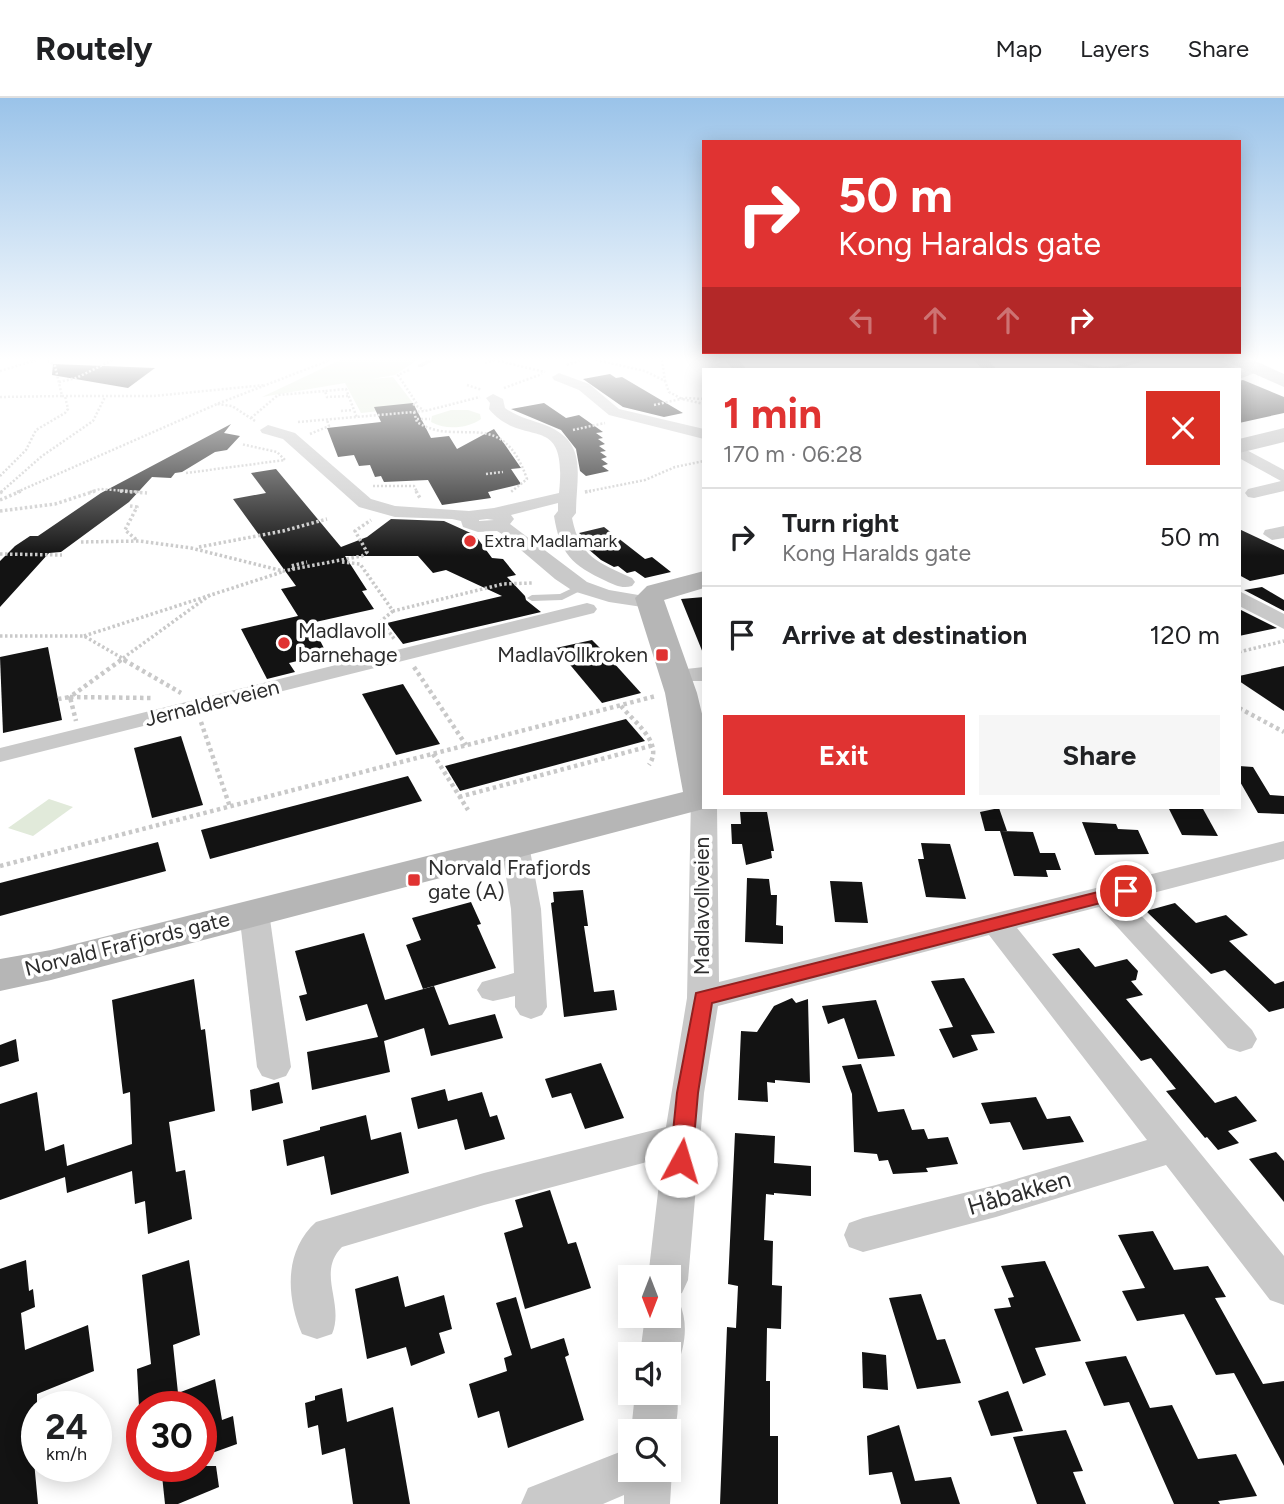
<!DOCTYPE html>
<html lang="en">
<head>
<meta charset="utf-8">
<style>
	:root { --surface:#fff; --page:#f6f6f6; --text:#202124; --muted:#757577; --line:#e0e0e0; --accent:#e03332 }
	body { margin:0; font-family:Figtree,sans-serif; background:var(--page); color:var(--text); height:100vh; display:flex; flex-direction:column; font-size:26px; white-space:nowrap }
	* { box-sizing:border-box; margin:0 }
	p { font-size:23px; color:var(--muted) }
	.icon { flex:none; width:38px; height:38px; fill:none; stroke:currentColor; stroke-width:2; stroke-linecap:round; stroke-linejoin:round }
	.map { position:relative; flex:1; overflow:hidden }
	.details { position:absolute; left:702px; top:270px; width:539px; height:441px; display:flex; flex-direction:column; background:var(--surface); border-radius:0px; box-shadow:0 4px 18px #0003 }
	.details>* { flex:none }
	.top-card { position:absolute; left:702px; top:42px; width:539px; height:214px; border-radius:0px; box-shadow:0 4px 18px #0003; background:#e03332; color:#fff; overflow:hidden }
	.needle { width:46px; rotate:180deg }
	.controls { position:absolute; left:618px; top:1167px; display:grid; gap:14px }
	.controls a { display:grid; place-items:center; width:63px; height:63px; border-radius:0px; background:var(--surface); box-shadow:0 4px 18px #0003; font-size:35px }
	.speed { position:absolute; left:21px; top:1293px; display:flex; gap:14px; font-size:35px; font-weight:700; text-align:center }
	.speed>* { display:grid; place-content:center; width:91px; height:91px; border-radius:50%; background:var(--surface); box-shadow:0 4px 18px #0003; line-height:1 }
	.speed small { font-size:18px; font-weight:400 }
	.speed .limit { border:10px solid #d22; background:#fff; color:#111 }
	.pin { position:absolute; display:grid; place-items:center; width:60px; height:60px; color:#fff; margin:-30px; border:4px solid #fff; border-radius:50%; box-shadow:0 2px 7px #0007 }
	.me { position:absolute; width:77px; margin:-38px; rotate:6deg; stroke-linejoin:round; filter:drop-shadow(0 0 5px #0008) }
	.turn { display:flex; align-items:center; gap:24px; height:147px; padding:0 21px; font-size:32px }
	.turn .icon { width:91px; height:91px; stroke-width:2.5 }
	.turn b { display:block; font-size:49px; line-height:60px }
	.lanes { display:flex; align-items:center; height:66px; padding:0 21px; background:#0003; justify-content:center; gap:35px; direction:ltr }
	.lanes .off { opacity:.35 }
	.round { display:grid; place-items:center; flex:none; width:74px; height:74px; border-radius:0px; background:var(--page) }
	.head { display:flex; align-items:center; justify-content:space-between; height:119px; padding:0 21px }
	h1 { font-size:42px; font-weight:700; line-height:52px; color:var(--accent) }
	.button { display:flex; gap:14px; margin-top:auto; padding:14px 21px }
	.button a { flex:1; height:80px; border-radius:0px; background:var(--accent); color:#fff; font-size:28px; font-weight:700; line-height:80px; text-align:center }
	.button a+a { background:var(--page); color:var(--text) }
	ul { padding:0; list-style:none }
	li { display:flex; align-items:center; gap:21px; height:98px; padding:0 21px; border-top:2px solid var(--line) }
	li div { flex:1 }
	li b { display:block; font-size:26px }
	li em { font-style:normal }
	header { display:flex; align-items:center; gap:42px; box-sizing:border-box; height:98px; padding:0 35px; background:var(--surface); border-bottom:2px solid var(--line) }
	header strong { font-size:33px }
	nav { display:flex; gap:38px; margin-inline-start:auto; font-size:24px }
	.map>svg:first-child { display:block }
</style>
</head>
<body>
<header>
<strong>Routely</strong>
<nav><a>Map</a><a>Layers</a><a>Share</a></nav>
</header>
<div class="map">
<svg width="1284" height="1406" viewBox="0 0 1284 1406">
	<rect width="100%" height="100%" fill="#fff"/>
	<!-- green -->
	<g fill="#e1eada">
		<polygon points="340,262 417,262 395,277 372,281 393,279 416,309 361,315 345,285 262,299"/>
		<path d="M 451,312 L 468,312 L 480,316 L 481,321 C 467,331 445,332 431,324 L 432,318 Z"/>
		<polygon points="49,701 73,709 33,738 8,730"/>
	</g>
	<!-- building -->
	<g fill="#131313">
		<polygon points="53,266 155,270 128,290 52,277"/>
		<polygon points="610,276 616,280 622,279 683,315 664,319 623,309 583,281"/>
		<polygon points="1243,282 1284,299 1284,315 1239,325 1239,283"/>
		<polygon points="413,305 431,340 449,338 457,351 494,331 521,370 511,371 521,386 488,394 491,400 442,407 428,382 384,384 381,378 375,379 370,367 359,368 354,357 338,359 327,330 381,324 374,309"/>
		<polygon points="544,305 566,320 579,317 603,334 596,335 603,340 598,341 605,346 599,348 606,353 600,354 607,359 601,361 608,366 602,368 609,373 586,378 580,373 576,351 561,332 511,311"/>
		<polygon points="231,326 224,335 240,338 227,352 215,354 182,374 175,375 171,380 152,379 129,404 61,454 49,455 0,509 0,463 15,448 30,438 38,438 101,395"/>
		<polygon points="276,371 341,449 367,439 391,421 444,423 475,437 492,460 503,461 516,477 507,479 525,498 526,502 541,514 403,546 387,525 502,498 446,472 433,475 418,458 345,458 367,492 362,493 374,511 311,525 327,556 289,565 295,574 267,581 241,531 298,518 281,491 296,488 233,401 266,395 251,375"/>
		<polygon points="604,429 645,461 652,459 671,474 645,480 635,473 627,475 618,468 614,469 601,462 587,450 582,443 587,442 579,435"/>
		<polygon points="1239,431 1284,452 1284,476 1250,483 1239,477"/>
		<polygon points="1262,489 1284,502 1284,513 1244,492"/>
		<polygon points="704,499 704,555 703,555 681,501"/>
		<polygon points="1239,511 1277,530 1239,538"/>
		<polygon points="592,542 603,553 641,595 602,605 556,550"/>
		<polygon points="48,549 62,622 3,635 0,559"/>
		<polygon points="1284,568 1284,613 1239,583 1239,578"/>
		<polygon points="403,586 440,646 396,657 362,596"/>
		<polygon points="626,621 645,643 460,693 445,668"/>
		<polygon points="181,638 203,707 152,720 134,650"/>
		<polygon points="1239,668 1253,669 1270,697 1284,698 1284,716 1258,715 1239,682"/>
		<polygon points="408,678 422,703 210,761 201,732"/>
		<polygon points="1168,709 1202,709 1218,738 1182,737"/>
		<polygon points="999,710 1007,733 985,733 980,714"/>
		<polygon points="740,714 767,714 774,753 771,753 772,760 746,767 742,746 732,746 731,726 741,726"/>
		<polygon points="1082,724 1116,726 1118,731 1138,732 1149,756 1095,757"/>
		<polygon points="1000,733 1033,734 1040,755 1055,755 1061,772 1046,772 1048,779 1014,778"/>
		<polygon points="158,744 166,773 0,818 0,785"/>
		<polygon points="921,745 950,746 966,801 926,799 918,761 924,761"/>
		<polygon points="747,780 769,781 771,797 777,797 776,827 783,828 783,846 745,844"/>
		<polygon points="830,783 862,784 868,825 835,824"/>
		<polygon points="583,792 588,828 584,828 594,894 614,892 617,912 564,919 551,805 554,804 553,794"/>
		<polygon points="471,804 481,826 477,827 496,870 423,891 406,847 421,842 412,820"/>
		<polygon points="1175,805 1196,825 1226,817 1248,837 1229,843 1275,886 1284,883 1284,910 1269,914 1225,872 1211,876 1146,813"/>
		<polygon points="364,835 385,902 434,888 449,927 495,916 503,940 431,958 424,930 384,943 390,974 312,992 307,954 378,939 367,906 306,923 299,898 307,896 295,853"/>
		<polygon points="1079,850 1095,869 1127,861 1138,873 1136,882 1131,883 1143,897 1126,901 1215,1005 1236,998 1257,1023 1228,1033 1239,1045 1218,1052 1207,1039 1205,1040 1166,993 1176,991 1151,960 1141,963 1052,856"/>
		<polygon points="964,880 995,935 971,937 978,952 953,960 939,931 953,929 931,883"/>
		<polygon points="194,881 201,932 205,931 215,1013 169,1024 176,1074 185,1072 192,1121 148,1136 145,1103 135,1106 132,1073 67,1095 65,1079 0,1102 0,1006 37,994 45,1053 64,1046 67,1068 132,1046 130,994 123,996 112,902"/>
		<polygon points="792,900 796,905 808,901 810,985 775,982 775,985 767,984 768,1004 738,1002 741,933 757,934 774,908"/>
		<polygon points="876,902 895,958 858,961 844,920 828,926 822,908"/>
		<polygon points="16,941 19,963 0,969 0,947"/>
		<polygon points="601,965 624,1020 585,1031 571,995 552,1000 545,981"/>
		<polygon points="861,966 878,1014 904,1011 912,1032 924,1031 928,1041 948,1039 958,1066 926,1070 928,1074 893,1076 888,1062 879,1063 877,1056 854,1054 852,996 842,968"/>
		<polygon points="279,984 283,1005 252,1013 250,992"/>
		<polygon points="445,991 448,1003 482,994 490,1019 497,1017 505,1041 465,1052 457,1021 418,1031 411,1000"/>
		<polygon points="1036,999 1047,1021 1070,1018 1084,1044 1023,1052 1010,1024 990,1026 981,1005"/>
		<polygon points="366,1017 371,1042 401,1034 409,1075 331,1097 324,1058 287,1068 283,1042 320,1032 320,1029"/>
		<polygon points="735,1035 775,1038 774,1065 811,1068 811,1098 774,1095 774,1097 766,1096 764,1142 773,1143 772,1187 782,1188 781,1231 767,1230 766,1283 770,1283 770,1338 778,1338 778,1406 720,1406 727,1229 736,1230 738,1188 728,1186"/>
		<polygon points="1276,1054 1284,1063 1284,1104 1249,1061"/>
		<polygon points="550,1092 568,1146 576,1144 591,1190 525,1211 504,1135 523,1129 515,1102"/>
		<polygon points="1153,1133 1174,1172 1208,1168 1226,1199 1215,1200 1263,1286 1284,1283 1284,1368 1234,1275 1216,1277 1184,1216 1137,1223 1122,1193 1145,1190 1118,1137"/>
		<polygon points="26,1162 29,1193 33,1191 35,1209 21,1215 25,1252 88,1227 94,1273 37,1296 37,1352 33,1353 38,1406 0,1406 0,1171"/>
		<polygon points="189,1162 200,1237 173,1247 178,1295 215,1281 222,1322 233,1318 237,1346 201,1359 201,1309 139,1309 137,1271 151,1266 142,1177"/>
		<polygon points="1045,1163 1081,1243 1035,1250 1046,1277 1023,1286 994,1211 1011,1209 1008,1200 1014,1199 1001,1168"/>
		<polygon points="398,1178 405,1209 444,1197 452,1231 439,1235 445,1255 411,1268 406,1249 367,1261 355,1191"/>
		<polygon points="921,1196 937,1242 945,1241 961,1285 917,1291 889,1200"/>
		<polygon points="516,1199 531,1251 564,1240 569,1257 565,1259 584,1322 508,1350 499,1313 478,1320 469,1286 507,1273 504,1260 512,1257 496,1205"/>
		<polygon points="862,1254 886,1257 888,1292 863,1290"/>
		<polygon points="1126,1258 1150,1310 1172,1307 1198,1361 1236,1356 1257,1398 1218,1403 1220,1406 1174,1406 1129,1304 1104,1308 1085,1264"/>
		<polygon points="342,1290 347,1324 393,1309 410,1406 353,1406 345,1350 322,1357 318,1327 308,1330 305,1305 315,1302 315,1298"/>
		<polygon points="1008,1293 1023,1333 991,1338 978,1303"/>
		<polygon points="899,1327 915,1383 951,1379 960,1406 901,1406 892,1374 869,1377 867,1338"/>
		<polygon points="1066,1332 1083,1373 1073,1374 1086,1406 1037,1406 1013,1339"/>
		<polygon points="161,1368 216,1368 219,1389 178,1406 165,1406"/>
	</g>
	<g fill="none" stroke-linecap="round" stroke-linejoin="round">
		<!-- path-far2 -->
		<g stroke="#c9c9c9" stroke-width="2.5" stroke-dasharray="2 2" stroke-linecap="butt">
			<polyline points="48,262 55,268 62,298 154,298 265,287"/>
			<polyline points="494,262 545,274"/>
			<polyline points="596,262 645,273 665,283 669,294 682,301 704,306"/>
			<polyline points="662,262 665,283"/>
			<polyline points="485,265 494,262"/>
			<polyline points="567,267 582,262"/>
			<polyline points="409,272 398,277 417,306"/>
			<polyline points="0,273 36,262"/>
			<polyline points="59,284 76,280 113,262"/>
			<polyline points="467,287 482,292"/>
			<polyline points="504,290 542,276"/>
			<polyline points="348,298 327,299 325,293 346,291 357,320"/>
			<polyline points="0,299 62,298"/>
			<polyline points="413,306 424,312"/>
			<polyline points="654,307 685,300 704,301"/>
			<polyline points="341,313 353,312"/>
			<path d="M 414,314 L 417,324 C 459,351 501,306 527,381 L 511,394"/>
			<polyline points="251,320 278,297 325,293"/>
			<polyline points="417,321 430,321"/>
			<polyline points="255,323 232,308 217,306 330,262"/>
			<polyline points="298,324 425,313 480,299"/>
			<polyline points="573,332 605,325"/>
			<polyline points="310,336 329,328 327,322"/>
			<polyline points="186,375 285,362 277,354 241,346"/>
			<polyline points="486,376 503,374"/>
			<polyline points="0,378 26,352 36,332 65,315 68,311 65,298"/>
			<polyline points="373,388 414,388 417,394"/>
			<polyline points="1,394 42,358 93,323 105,299"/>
			<polyline points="17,394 217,306"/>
			<polyline points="90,394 100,391 141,394"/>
			<polyline points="585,394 645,382 675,369 704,363"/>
		</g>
		<!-- path-far1 -->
		<g stroke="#c9c9c9" stroke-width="3.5" stroke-dasharray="2.5 2.5" stroke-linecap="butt">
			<polyline points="120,393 147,395"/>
			<polyline points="416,393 420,400"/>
			<polyline points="585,394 591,393"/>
			<polyline points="0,395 3,393"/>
			<polyline points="0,402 21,393"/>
			<polyline points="130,408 137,409 125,432 138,443"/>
			<polyline points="0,413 55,406 95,393"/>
			<polyline points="81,444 139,443 191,450 283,473 362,458 367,454 355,433 371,422"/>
			<polyline points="199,449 283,433 327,421"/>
			<polyline points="0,456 62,457"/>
			<polyline points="342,464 360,466 393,513 503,486 532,485"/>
			<polyline points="294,471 291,468 307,464"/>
			<polyline points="393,513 381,523 395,542"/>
			<polyline points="0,538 84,538 127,563"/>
			<polyline points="84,538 282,474"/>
			<polyline points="1239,554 1284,543"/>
			<polyline points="119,563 210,497"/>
		</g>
		<!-- path -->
		<g stroke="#c9c9c9" stroke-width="4.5" stroke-dasharray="3.5 3.5" stroke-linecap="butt">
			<polyline points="121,562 70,599 153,600"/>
			<polyline points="124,562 181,595"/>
			<polyline points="414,569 466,647"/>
			<polyline points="58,601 70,599 76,623"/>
			<path d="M 621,608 C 635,625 664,645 649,667"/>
			<polyline points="1239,610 1284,634"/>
			<polyline points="201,624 230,709"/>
			<polyline points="433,656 468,712"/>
			<polyline points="459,699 654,647"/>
			<polyline points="0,768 656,598"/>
		</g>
		<!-- lane -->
		<g fill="#c9c9c9" fill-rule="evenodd">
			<polygon points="427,262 434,262 422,269 418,269 418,267"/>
			<path d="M 1065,262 C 1078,261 1091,269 1104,269 C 1118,269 1131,261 1144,262 C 1119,274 1089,274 1065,262 Z"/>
			<polygon points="581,486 584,487 584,491 562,502 532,503 527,500 532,497 560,496"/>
		</g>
		<!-- street -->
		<g fill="#c9c9c9" fill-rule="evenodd">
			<polygon points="725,262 739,262 746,271 732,271"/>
			<polygon points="974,262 988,262 996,271 982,271"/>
			<polygon points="1253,269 1260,273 1239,281 1239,273"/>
			<polygon points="559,275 589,286 619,311 704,331 704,341 609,317 579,292 554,282 552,279"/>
			<path d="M 493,296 L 503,301 L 505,310 C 517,319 531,322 545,327 C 589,344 576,377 576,415 L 572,420 C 580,460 598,464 632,480 L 635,484 L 632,488 C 622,491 615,487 606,483 C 572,467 560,456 554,418 L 558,413 L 558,405 L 511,417 L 514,421 L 510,426 L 587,484 L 609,492 L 656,500 L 659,504 L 656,508 L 649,510 L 609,504 L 573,493 L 555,481 L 502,436 L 497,433 L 478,434 L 463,429 L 461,423 L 452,421 L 395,419 L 359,409 L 283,341 L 262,335 L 260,332 L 268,327 L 295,335 L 371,401 L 395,408 L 469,413 L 494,410 L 559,395 C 568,310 524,353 489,311 L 490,305 L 486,300 ZM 487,421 L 494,422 L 479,423 L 479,422 Z"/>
			<polygon points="1239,348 1284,372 1284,393 1254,400 1248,399 1245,395 1248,391 1281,383 1239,360"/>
			<polygon points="1284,428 1284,440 1272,442 1263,436 1265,432"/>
			<polygon points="1239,493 1284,516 1284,531 1239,508"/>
			<polygon points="587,505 594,507 597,511 594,515 0,664 0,650"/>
			<polygon points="704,569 704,583 668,583 665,578 668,573"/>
			<path d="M 704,692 L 704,709 L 717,709 L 719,884 L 1284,743 L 1284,761 L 1126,802 L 1252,932 L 1257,941 L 1252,950 L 1240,954 L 1228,950 L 1099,809 L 1017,830 L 1284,1158 L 1284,1207 L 1270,1202 L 1166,1067 L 996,1119 L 863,1154 L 849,1149 L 844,1137 L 849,1125 L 863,1120 L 996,1087 L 1147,1042 L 989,837 L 718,908 L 704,995 L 688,1182 L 682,1195 L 669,1200 L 679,1204 C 689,1225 685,1250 676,1270 L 668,1273 L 668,1256 L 640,1256 L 645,1218 L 668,1218 L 668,1180 L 648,1180 L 662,1060 L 484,1107 L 342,1149 C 316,1175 345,1205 332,1236 L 317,1241 L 302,1236 C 286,1198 284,1153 316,1124 L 484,1075 L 666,1029 L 687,900 L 691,700 L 695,694 Z"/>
			<polygon points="515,738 525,741 529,747 541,811 547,909 542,917 531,921 520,917 515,909 515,898 493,903 482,900 477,892 482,884 514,875 511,811 501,747 505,741"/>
			<polygon points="254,804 264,807 269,814 291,969 286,978 274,982 262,978 257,969 239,814 244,807"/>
			<path d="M 668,1278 L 672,1280 C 682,1302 678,1328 668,1350 L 668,1334 L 631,1334 L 635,1295 L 668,1295 Z"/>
			<polygon points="630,1350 630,1372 668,1372 668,1364 672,1372 670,1406 624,1406 624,1397 603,1406 521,1406 528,1390"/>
		</g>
		<!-- secondary -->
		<g fill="#b6b6b6" fill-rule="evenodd">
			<polygon points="1229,262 1253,262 1284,276 1284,289 1232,266"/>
			<polygon points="1284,330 1284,344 1239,355 1239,341"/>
			<polygon points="704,473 704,490 664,502 697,595 704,624 704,709 711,709 51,882 0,893 0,861 51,852 683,694 665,595 635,500 647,488"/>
		</g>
	</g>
	<!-- sky -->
	<linearGradient id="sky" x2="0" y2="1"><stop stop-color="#9ac3e9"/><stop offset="0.57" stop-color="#fff"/><stop offset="1" stop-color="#fff" stop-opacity="0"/></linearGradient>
	<rect width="1284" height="458" fill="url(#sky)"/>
	<!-- route -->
	<polygon fill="#e03332" stroke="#922120" stroke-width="2" points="1126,787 1132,788 1134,793 1132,797 712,905 698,995 692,1063 689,1070 681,1072 673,1070 670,1063 677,995 696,895"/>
	<!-- markers -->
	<g fill="#e03332" stroke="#fff" stroke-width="2.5">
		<circle cx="470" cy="443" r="7"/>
		<circle cx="284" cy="545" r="7"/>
		<rect x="655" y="550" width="14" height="14" rx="3.5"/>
		<rect x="407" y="775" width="14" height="14" rx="3.5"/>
	</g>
	<g text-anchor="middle" stroke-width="7" stroke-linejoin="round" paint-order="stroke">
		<!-- far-poi labels -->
		<g font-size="18" fill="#2c2c2c" stroke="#fff" text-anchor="start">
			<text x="484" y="449">Extra Madlamark</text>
		</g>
		<!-- poi labels -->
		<g font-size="21" fill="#2c2c2c" stroke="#fff" text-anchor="start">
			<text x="298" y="540">Madlavoll<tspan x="298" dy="24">barnehage</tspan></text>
			<text x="648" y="564" text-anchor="end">Madlavollkroken</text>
			<text x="428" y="777">Norvald Frafjords<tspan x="428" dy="24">gate (A)</tspan></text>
		</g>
		<!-- street labels -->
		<g font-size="21" fill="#2c2c2c" stroke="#fff">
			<text transform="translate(212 605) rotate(-14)" y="7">Jernalderveien</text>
			<text transform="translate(702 808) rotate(-90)" y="7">Madlavollveien</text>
			<text transform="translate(127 846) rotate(-14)" y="7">Norvald Frafjords gate</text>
		</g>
		<!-- near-street labels -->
		<g font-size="24" fill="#2c2c2c" stroke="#fff">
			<text transform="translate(1019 1095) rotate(-16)" y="8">Håbakken</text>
		</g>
	</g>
</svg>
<div class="controls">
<a><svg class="needle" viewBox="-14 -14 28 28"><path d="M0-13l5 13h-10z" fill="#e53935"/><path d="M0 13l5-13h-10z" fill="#757577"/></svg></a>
<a><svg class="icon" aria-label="sound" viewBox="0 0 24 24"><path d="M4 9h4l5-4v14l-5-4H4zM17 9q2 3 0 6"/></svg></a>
<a><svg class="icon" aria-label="search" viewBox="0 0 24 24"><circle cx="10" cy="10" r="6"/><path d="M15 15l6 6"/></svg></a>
</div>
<div class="speed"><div>24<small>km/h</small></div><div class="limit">30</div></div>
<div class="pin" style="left:1126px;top:793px;background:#d93025"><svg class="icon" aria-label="arrive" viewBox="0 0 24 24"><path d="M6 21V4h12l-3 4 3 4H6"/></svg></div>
<svg class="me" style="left:681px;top:1063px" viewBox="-20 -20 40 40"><circle r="19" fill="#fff"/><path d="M0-13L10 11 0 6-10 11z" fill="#e03332"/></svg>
<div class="top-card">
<div class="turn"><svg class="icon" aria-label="right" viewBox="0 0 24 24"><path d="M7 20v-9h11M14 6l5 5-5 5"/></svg><div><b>50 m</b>Kong Haralds gate</div></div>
<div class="lanes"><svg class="icon off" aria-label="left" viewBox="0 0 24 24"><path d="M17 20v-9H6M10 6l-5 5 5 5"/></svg><svg class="icon off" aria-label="ahead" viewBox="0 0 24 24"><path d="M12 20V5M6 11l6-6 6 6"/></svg><svg class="icon off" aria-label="ahead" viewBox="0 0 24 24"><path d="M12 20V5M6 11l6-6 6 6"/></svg><svg class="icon" aria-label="right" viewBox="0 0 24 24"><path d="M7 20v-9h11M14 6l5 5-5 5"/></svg></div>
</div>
<section class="details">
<div class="head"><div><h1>1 min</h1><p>170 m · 06:28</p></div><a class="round" style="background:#d93025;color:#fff"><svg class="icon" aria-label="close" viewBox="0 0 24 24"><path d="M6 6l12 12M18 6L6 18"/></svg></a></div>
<ul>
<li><svg class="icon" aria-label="right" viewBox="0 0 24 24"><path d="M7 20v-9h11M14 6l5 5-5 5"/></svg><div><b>Turn right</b><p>Kong Haralds gate</p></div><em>50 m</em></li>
<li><svg class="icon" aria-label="arrive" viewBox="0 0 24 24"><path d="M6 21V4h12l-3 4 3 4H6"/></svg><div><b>Arrive at destination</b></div><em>120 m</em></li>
</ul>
<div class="button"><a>Exit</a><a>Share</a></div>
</section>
</div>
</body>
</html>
